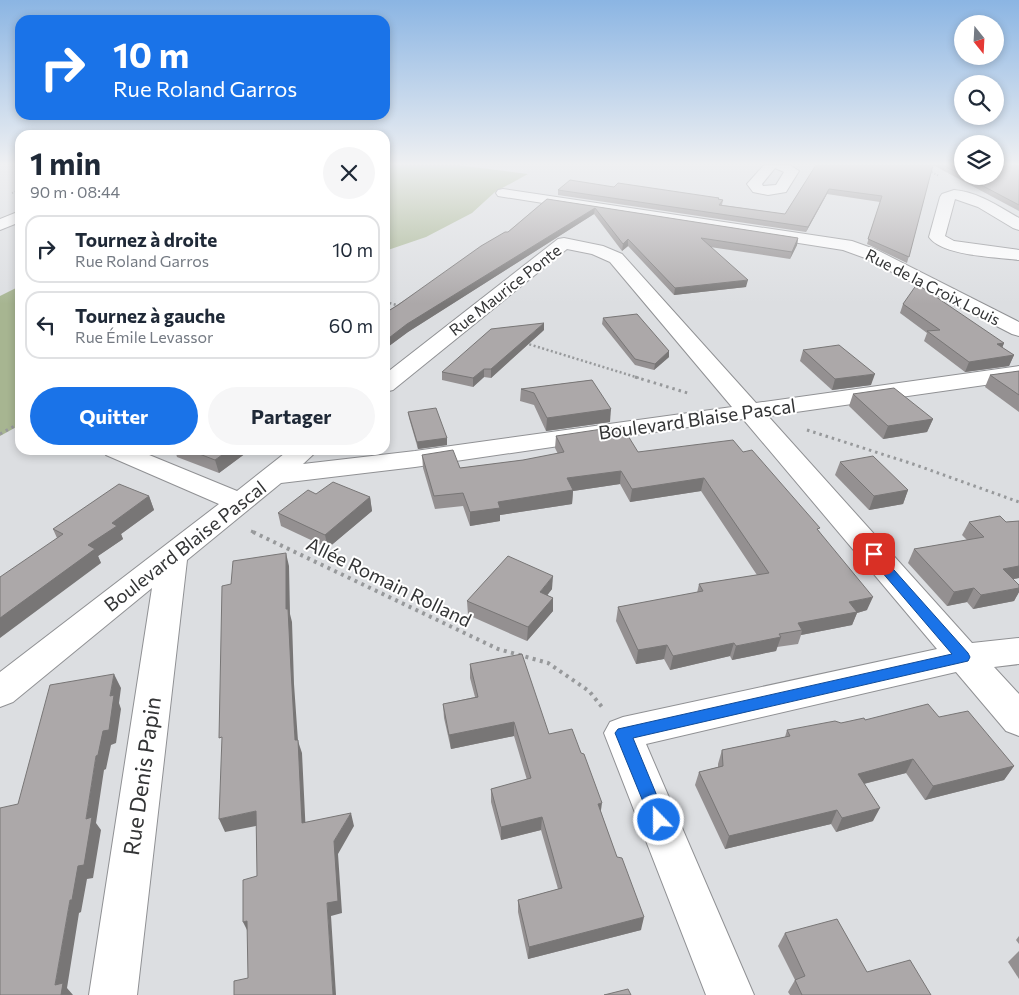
<!DOCTYPE html>
<html lang="fr">
<head>
<meta charset="utf-8">
<style>
	:root { --surface:#fff; --page:#f6f6f7; --text:#1f2937; --muted:#747a83; --line:#e0e1e3; --accent:#1a73e8 }
	body { margin:0; font-family:Commissioner,sans-serif; background:var(--page); color:var(--text); height:100vh; display:flex; flex-direction:column; font-size:19px; white-space:nowrap }
	* { box-sizing:border-box; margin:0 }
	p { font-size:16px; color:var(--muted) }
	.icon { flex:none; width:28px; height:28px; fill:none; stroke:currentColor; stroke-width:2; stroke-linecap:round; stroke-linejoin:round }
	.map { position:relative; flex:1; overflow:hidden }
	.sheet { position:absolute; left:15px; top:130px; width:375px; height:325px; display:flex; flex-direction:column; background:var(--surface); border-radius:15px; box-shadow:0 2px 8px #0003 }
	.sheet>* { flex:none }
	.banner { position:absolute; left:15px; top:15px; width:375px; height:105px; border-radius:15px; box-shadow:0 2px 8px #0003; background:#1a73e8; color:#fff; overflow:hidden }
	.needle { width:32px; rotate:162deg }
	.tools { position:absolute; left:954px; top:15px; display:grid; gap:10px }
	.tools a { display:grid; place-items:center; width:50px; height:50px; border-radius:50%; background:var(--surface); box-shadow:0 2px 8px #0003; font-size:25px }
	.pin { position:absolute; display:grid; place-items:center; width:42px; height:42px; color:#fff; margin:-21px; border-radius:10px; box-shadow:0 2px 8px #0006 }
	.me { position:absolute; width:55px; margin:-28px; rotate:338deg; stroke-linejoin:round; filter:drop-shadow(0 0 4px #0008) }
	.turn { display:flex; align-items:center; gap:18px; height:105px; padding:0 15px; font-size:22px }
	.turn .icon { width:65px; height:65px; stroke-width:2.5 }
	.turn b { display:block; font-size:35px; line-height:42px }
	.round { display:grid; place-items:center; flex:none; width:52px; height:52px; border-radius:26px; background:var(--page) }
	.headline { display:flex; align-items:center; justify-content:space-between; height:85px; padding:0 15px }
	h1 { font-size:30px; font-weight:700; line-height:38px }
	.button { display:flex; gap:10px; margin-top:auto; padding:10px 15px }
	.button a { flex:1; height:58px; border-radius:30px; background:var(--accent); color:#fff; font-size:20px; font-weight:700; line-height:58px; text-align:center }
	.button a+a { background:var(--page); color:var(--text) }
	ul { padding:0; list-style:none }
	li { display:flex; align-items:center; gap:15px; height:68px; margin:0 10px 8px; padding:0 5px; border:2px solid var(--line); border-radius:15px }
	li div { flex:1 }
	li b { display:block; font-size:19px }
	li em { font-style:normal }
	.map>svg:first-child { display:block }
</style>
</head>
<body>
<div class="map">
<svg width="1019" height="995" viewBox="0 0 1019 995">
	<rect width="100%" height="100%" fill="#dcdee1"/>
	<!-- green -->
	<g fill="#a7b591">
		<polygon points="385,165 458,165 528,174 495,192 472,213 426,237 385,251"/>
		<polygon points="20,286 20,425 0,436 0,296"/>
	</g>
	<g fill="none" stroke-linecap="round" stroke-linejoin="round">
		<defs>
			<g id="minor">
				<path d="M 764,165 L 790,165 L 799,171 L 786,192 L 768,195 L 753,192 L 747,184 ZM 775,168 L 784,172 L 776,185 L 763,186 L 762,184 Z"/>
				<polygon points="503,189 852,241 877,250 1019,322 1019,336 1012,334 865,258 843,250 498,196 496,193 498,190"/>
				<path d="M 954,190 C 978,192 998,206 1019,218 L 1019,230 L 1013,228 L 978,207 L 955,199 L 945,236 L 954,241 L 1019,250 L 1019,260 C 996,257 942,256 929,237 L 940,197 L 942,194 Z"/>
				<polygon points="564,238 603,246 622,254 756,403 1019,366 1019,380 768,416 972,643 1019,638 1019,664 994,667 1019,694 1019,736 1006,731 956,672 646,744 754,995 706,995 604,733 610,722 623,717 937,649 743,419 415,467 281,483 187,560 137,995 89,995 152,588 13,702 0,707 0,672 219,504 106,455 102,450 137,450 237,491 289,450 318,450 303,464 415,451 732,407 610,262 592,254 567,249 393,390 385,392 385,374 558,239"/>
			</g>
			<polygon id="primary" points="20,211 20,222 0,230 0,219"/>
		</defs>
		<!-- minor casing -->
		<use href="#minor" stroke="#909194" stroke-width="2"/>
		<!-- primary casing -->
		<use href="#primary" stroke="#909194" stroke-width="2"/>
		<!-- path-far3 -->
		<g stroke="#97999b" stroke-width="2" stroke-dasharray="1 2" stroke-linecap="butt">
			<polyline points="925,165 924,168 939,176"/>
			<polyline points="12,193 20,190"/>
		</g>
		<!-- path-far2 -->
		<g stroke="#97999b" stroke-width="2.5" stroke-dasharray="2 2.5" stroke-linecap="butt">
			<polyline points="385,302 401,306"/>
			<polyline points="525,343 639,378"/>
		</g>
		<!-- path-far1 -->
		<g stroke="#97999b" stroke-width="3" stroke-dasharray="2.5 4" stroke-linecap="butt">
			<polyline points="635,377 691,394"/>
			<polyline points="807,430 913,464 1019,502"/>
			<polyline points="0,434 20,423"/>
			<polyline points="251,531 256,533"/>
		</g>
		<!-- path -->
		<polyline stroke="#97999b" stroke-width="4" stroke-dasharray="3 4.5" stroke-linecap="butt" points="253,532 498,649 548,663 589,691 602,707"/>
		<!-- minor -->
		<use href="#minor" fill="#fff" fill-rule="evenodd"/>
		<!-- primary -->
		<use href="#primary" fill="#fff" fill-rule="evenodd"/>
	</g>
	<!-- wall -->
	<g fill="#949091">
		<polygon points="816,165 962,165 962,176 995,176 1019,165 1019,211 933,165 907,263 867,244 880,202 827,194 806,232 558,195 558,190 614,187 719,198 719,199 723,200 722,205 785,214"/>
		<polygon points="547,199 798,238 797,245 790,259 710,247 746,287 674,295 628,246 622,251 594,214 408,332 385,349 385,313 508,232"/>
		<polygon points="903,304 1004,343 1002,348 1014,355 1009,366 965,372 924,341 927,333 900,313"/>
		<polygon points="603,318 669,351 669,357 654,370 635,365 602,324"/>
		<polygon points="544,330 491,378 484,377 473,387 442,380 442,372"/>
		<polygon points="803,350 871,385 832,390 800,361"/>
		<polygon points="1019,371 1019,412 985,387 990,375"/>
		<polygon points="592,380 610,422 546,431 534,405 520,401 521,389"/>
		<polygon points="853,394 933,419 927,432 883,439 849,406"/>
		<polygon points="408,412 447,438 447,445 418,449 409,418"/>
		<polygon points="556,436 638,452 743,452 819,531 867,610 857,613 852,625 801,635 798,644 777,647 776,651 732,660 730,656 670,670 664,659 636,664 616,621 618,607 697,593 699,584 757,575 701,491 630,502 620,484 573,491 572,504 500,515 500,521 470,526 463,506 435,509 423,468 422,455 460,468 523,460 558,454 555,448"/>
		<polygon points="175,450 250,450 219,473 177,457"/>
		<polygon points="840,462 908,490 903,504 869,510 835,475"/>
		<polygon points="316,494 370,497 372,511 328,548 281,526 278,513"/>
		<polygon points="149,496 154,510 121,534 123,539 98,556 101,563 57,538 53,529"/>
		<polygon points="1019,521 1019,578 1013,579 1019,585 1019,592 1014,601 973,609 967,602 947,606 908,563 914,549 967,540 962,535 969,522 1006,522"/>
		<polygon points="552,589 547,595 553,598 553,611 527,641 468,615 467,601"/>
		<polygon points="470,664 549,734 601,812 641,930 528,959 518,912 518,900 558,889 541,830 501,840 491,802 491,789 527,780 514,736 451,749 444,718 443,704 475,697 470,678"/>
		<polygon points="939,717 1014,766 1004,780 925,800 906,773 864,784 873,821 836,832 831,824 725,849 695,785 699,772 718,767 718,764 722,750 785,737 787,730 865,720"/>
		<polygon points="785,933 867,972 931,995 790,995 788,992 795,980 778,946"/>
		<polygon points="1019,936 1019,944 1016,940"/>
		<polygon points="1019,951 1019,979 1008,962"/>
	</g>
	<!-- shaded-wall -->
	<g fill="#787676">
		<polygon points="829,189 827,194 806,232 808,227"/>
		<polygon points="595,208 594,214 408,332 385,349 385,341 407,324"/>
		<polygon points="798,238 797,245 790,259 792,252"/>
		<polygon points="628,239 628,246 622,251 623,244"/>
		<polygon points="748,280 746,287 674,295 675,288"/>
		<polygon points="544,323 544,330 491,378 491,369"/>
		<polygon points="1004,343 1000,353 997,344"/>
		<polygon points="669,351 669,357 654,370 655,364"/>
		<polygon points="1014,355 1009,366 965,372 969,362"/>
		<polygon points="484,369 484,377 473,387 473,378"/>
		<polygon points="875,374 871,385 832,390 835,379"/>
		<polygon points="611,409 610,422 546,431 547,418"/>
		<polygon points="933,419 927,432 883,439 888,426"/>
		<polygon points="447,438 447,445 418,449 417,442"/>
		<polygon points="229,450 250,450 219,473 215,460"/>
		<polygon points="621,471 620,484 573,491 572,504 500,515 500,521 470,526 470,512 498,502 567,478"/>
		<polygon points="704,478 701,491 630,502 632,489"/>
		<polygon points="908,490 903,504 869,510 874,496"/>
		<polygon points="149,496 154,510 121,534 123,539 98,556 101,563 0,638 0,618 88,545 112,523"/>
		<polygon points="370,497 372,511 328,548 325,535"/>
		<polygon points="286,553 289,566 290,614 292,622 294,684 298,741 302,753 306,836 302,823 295,740 286,609"/>
		<polygon points="1019,566 1019,578 995,582 1003,569"/>
		<polygon points="553,576 552,589 539,606 540,592"/>
		<polygon points="974,588 967,602 947,606 954,592"/>
		<polygon points="1019,588 1019,592 1014,601 973,609 981,595"/>
		<polygon points="873,597 867,610 857,613 852,625 801,635 802,630 798,623 849,602"/>
		<polygon points="553,598 553,611 527,641 528,627"/>
		<polygon points="781,637 776,651 732,660 736,646"/>
		<polygon points="734,643 730,656 670,670 673,656"/>
		<polygon points="667,645 664,659 636,664 638,650"/>
		<polygon points="114,674 121,688 119,703 121,709 116,743 111,745 106,769 104,770 96,823 101,830 93,878 87,879 81,912 79,913 67,988 73,995 61,995 55,985 70,900 86,819 96,756 110,696"/>
		<polygon points="514,722 514,736 451,749 449,735"/>
		<polygon points="913,759 906,773 851,787 858,774"/>
		<polygon points="1014,766 1004,780 925,800 933,786"/>
		<polygon points="602,803 600,817 598,804"/>
		<polygon points="880,808 873,821 836,832 842,818"/>
		<polygon points="837,810 831,824 725,849 729,836"/>
		<polygon points="256,811 261,825 225,832 219,819"/>
		<polygon points="351,813 354,826 338,854 342,913 331,916 336,995 333,995 327,903 334,841"/>
		<polygon points="542,817 541,830 501,840 501,827"/>
		<polygon points="644,917 641,930 528,959 529,947"/>
		<polygon points="247,921 249,934 243,922"/>
	</g>
	<!-- building -->
	<g fill="#aca8a9" stroke="#787676">
		<polygon points="816,165 933,165 909,257 868,239 882,196 829,189 808,227 558,190 570,180 614,187 618,183 719,198 718,199 723,200 719,205 785,214"/>
		<polygon points="943,165 962,165 962,175"/>
		<polygon points="995,165 1019,165 1019,205 964,176 995,176"/>
		<polygon points="547,199 798,238 792,252 701,238 748,280 675,288 628,239 623,244 595,208 407,324 385,341 385,313 398,305 481,246 505,232 508,232"/>
		<polygon points="917,284 1004,343 997,344 1014,355 969,362 927,331 940,330 903,304"/>
		<polygon points="637,314 669,351 655,364 635,359 603,318"/>
		<polygon points="544,323 491,369 484,369 473,378 442,372 491,329"/>
		<polygon points="839,345 875,374 835,379 803,350"/>
		<polygon points="1019,371 1019,395 990,375"/>
		<polygon points="592,380 611,409 547,418 534,393 521,389"/>
		<polygon points="894,388 933,419 888,426 853,394"/>
		<polygon points="436,408 447,438 417,442 408,412"/>
		<polygon points="622,426 638,452 733,440 743,452 752,450 820,528 817,529 873,597 849,602 857,612 798,623 802,630 779,634 781,637 736,646 734,643 673,656 667,645 638,650 618,607 703,591 699,584 769,573 704,478 632,489 621,471 567,478 573,490 498,502 500,508 470,512 463,493 434,496 422,455 453,450 460,468 523,460 564,452 556,436"/>
		<polygon points="189,450 229,450 215,460"/>
		<polygon points="873,456 908,490 874,496 840,462"/>
		<polygon points="333,482 370,497 325,535 278,513 308,490 316,494"/>
		<polygon points="119,484 149,496 112,523 117,526 88,545 95,549 0,618 0,577 63,534 53,529"/>
		<polygon points="1000,516 1006,522 1019,521 1019,566 1003,569 1019,585 1019,588 981,595 974,588 954,592 914,549 984,537 969,522"/>
		<polygon points="286,553 286,609 288,609 291,670 295,740 298,740 302,823 351,813 334,841 338,901 327,903 333,995 234,995 234,981 248,978 247,921 243,922 243,880 257,876 256,811 219,819 222,737 219,738 222,586 231,584 233,561"/>
		<polygon points="508,556 553,576 540,592 553,598 528,627 467,601"/>
		<polygon points="522,654 549,734 572,729 581,753 584,754 602,803 598,804 617,857 622,858 644,917 529,947 518,900 562,888 542,817 501,827 491,789 531,778 514,722 449,735 443,704 478,697 470,664"/>
		<polygon points="114,674 110,696 114,695 109,730 103,731 98,755 96,756 86,819 92,817 84,865 78,866 72,900 70,900 55,985 63,983 61,995 0,995 0,808 18,804 50,685"/>
		<polygon points="928,704 939,717 968,711 1014,766 933,786 913,759 858,774 880,808 842,818 837,810 729,836 699,772 723,766 722,750 790,736 787,730 835,721 841,723 864,718 865,720"/>
		<polygon points="837,919 867,972 910,960 931,995 802,995 795,980 805,976 785,933"/>
		<polygon points="628,989 631,995 604,995"/>
	</g>
	<!-- sky -->
	<linearGradient id="sky" x2="0" y2="1"><stop stop-color="#8bb5e3"/><stop offset="0.54" stop-color="#eff0f2"/><stop offset="1" stop-color="#eff0f2" stop-opacity="0"/></linearGradient>
	<rect width="1019" height="304" fill="url(#sky)"/>
	<!-- route -->
	<polygon fill="#1a73e8" stroke="#114b97" points="874,550 878,552 968,653 970,657 968,661 633,738 667,820 665,826 659,829 653,826 615,733 618,729 952,654 869,557 868,554"/>
	<g text-anchor="middle" stroke-width="4" stroke-linejoin="round" paint-order="stroke">
		<!-- far-street labels -->
		<g font-size="16" fill="#333435" stroke="#fff">
			<text transform="translate(933 287) rotate(27)" y="6">Rue de la Croix Louis</text>
			<text transform="translate(505 290) rotate(-38)" y="6">Rue Maurice Ponte</text>
		</g>
		<!-- street labels -->
		<g font-size="19" fill="#333435" stroke="#fff">
			<text transform="translate(697 419) rotate(-8)" y="7">Boulevard Blaise Pascal</text>
			<text transform="translate(185 546) rotate(-38)" y="7">Boulevard Blaise Pascal</text>
			<text transform="translate(389 582) rotate(26)" y="7">Allée Romain Rolland</text>
		</g>
		<!-- near-street labels -->
		<g font-size="22" fill="#333435" stroke="#fff">
			<text transform="translate(142 776) rotate(-82)" y="8">Rue Denis Papin</text>
		</g>
	</g>
</svg>
<div class="tools">
<a><svg class="needle" viewBox="-14 -14 28 28"><path d="M0-13l5 13h-10z" fill="#e53935"/><path d="M0 13l5-13h-10z" fill="#747a83"/></svg></a>
<a><svg class="icon" aria-label="search" viewBox="0 0 24 24"><circle cx="10" cy="10" r="6"/><path d="M15 15l6 6"/></svg></a>
<a><svg class="icon" aria-label="layers" viewBox="0 0 24 24"><path d="M12 4l9 5-9 5-9-5zM3 14l9 5 9-5"/></svg></a>
</div>
<div class="pin" style="left:874px;top:554px;background:#d93025"><svg class="icon" aria-label="arrive" viewBox="0 0 24 24"><path d="M6 21V4h12l-3 4 3 4H6"/></svg></div>
<svg class="me" style="left:659px;top:820px" viewBox="-20 -20 40 40"><circle r="17" fill="#1a73e8" stroke="#fff" stroke-width="3"/><path d="M0-11L8 9 0 5-8 9z" fill="#fff"/></svg>
<div class="banner">
<div class="turn"><svg class="icon" aria-label="right" viewBox="0 0 24 24"><path d="M7 20v-9h11M14 6l5 5-5 5"/></svg><div><b>10 m</b>Rue Roland Garros</div></div>
</div>
<section class="sheet">
<div class="headline"><div><h1>1 min</h1><p>90 m · 08:44</p></div><a class="round"><svg class="icon" aria-label="close" viewBox="0 0 24 24"><path d="M6 6l12 12M18 6L6 18"/></svg></a></div>
<ul>
<li><svg class="icon" aria-label="right" viewBox="0 0 24 24"><path d="M7 20v-9h11M14 6l5 5-5 5"/></svg><div><b>Tournez à droite</b><p>Rue Roland Garros</p></div><em>10 m</em></li>
<li><svg class="icon" aria-label="left" viewBox="0 0 24 24"><path d="M17 20v-9H6M10 6l-5 5 5 5"/></svg><div><b>Tournez à gauche</b><p>Rue Émile Levassor</p></div><em>60 m</em></li>
</ul>
<div class="button"><a>Quitter</a><a>Partager</a></div>
</section>
</div>
</body>
</html>
